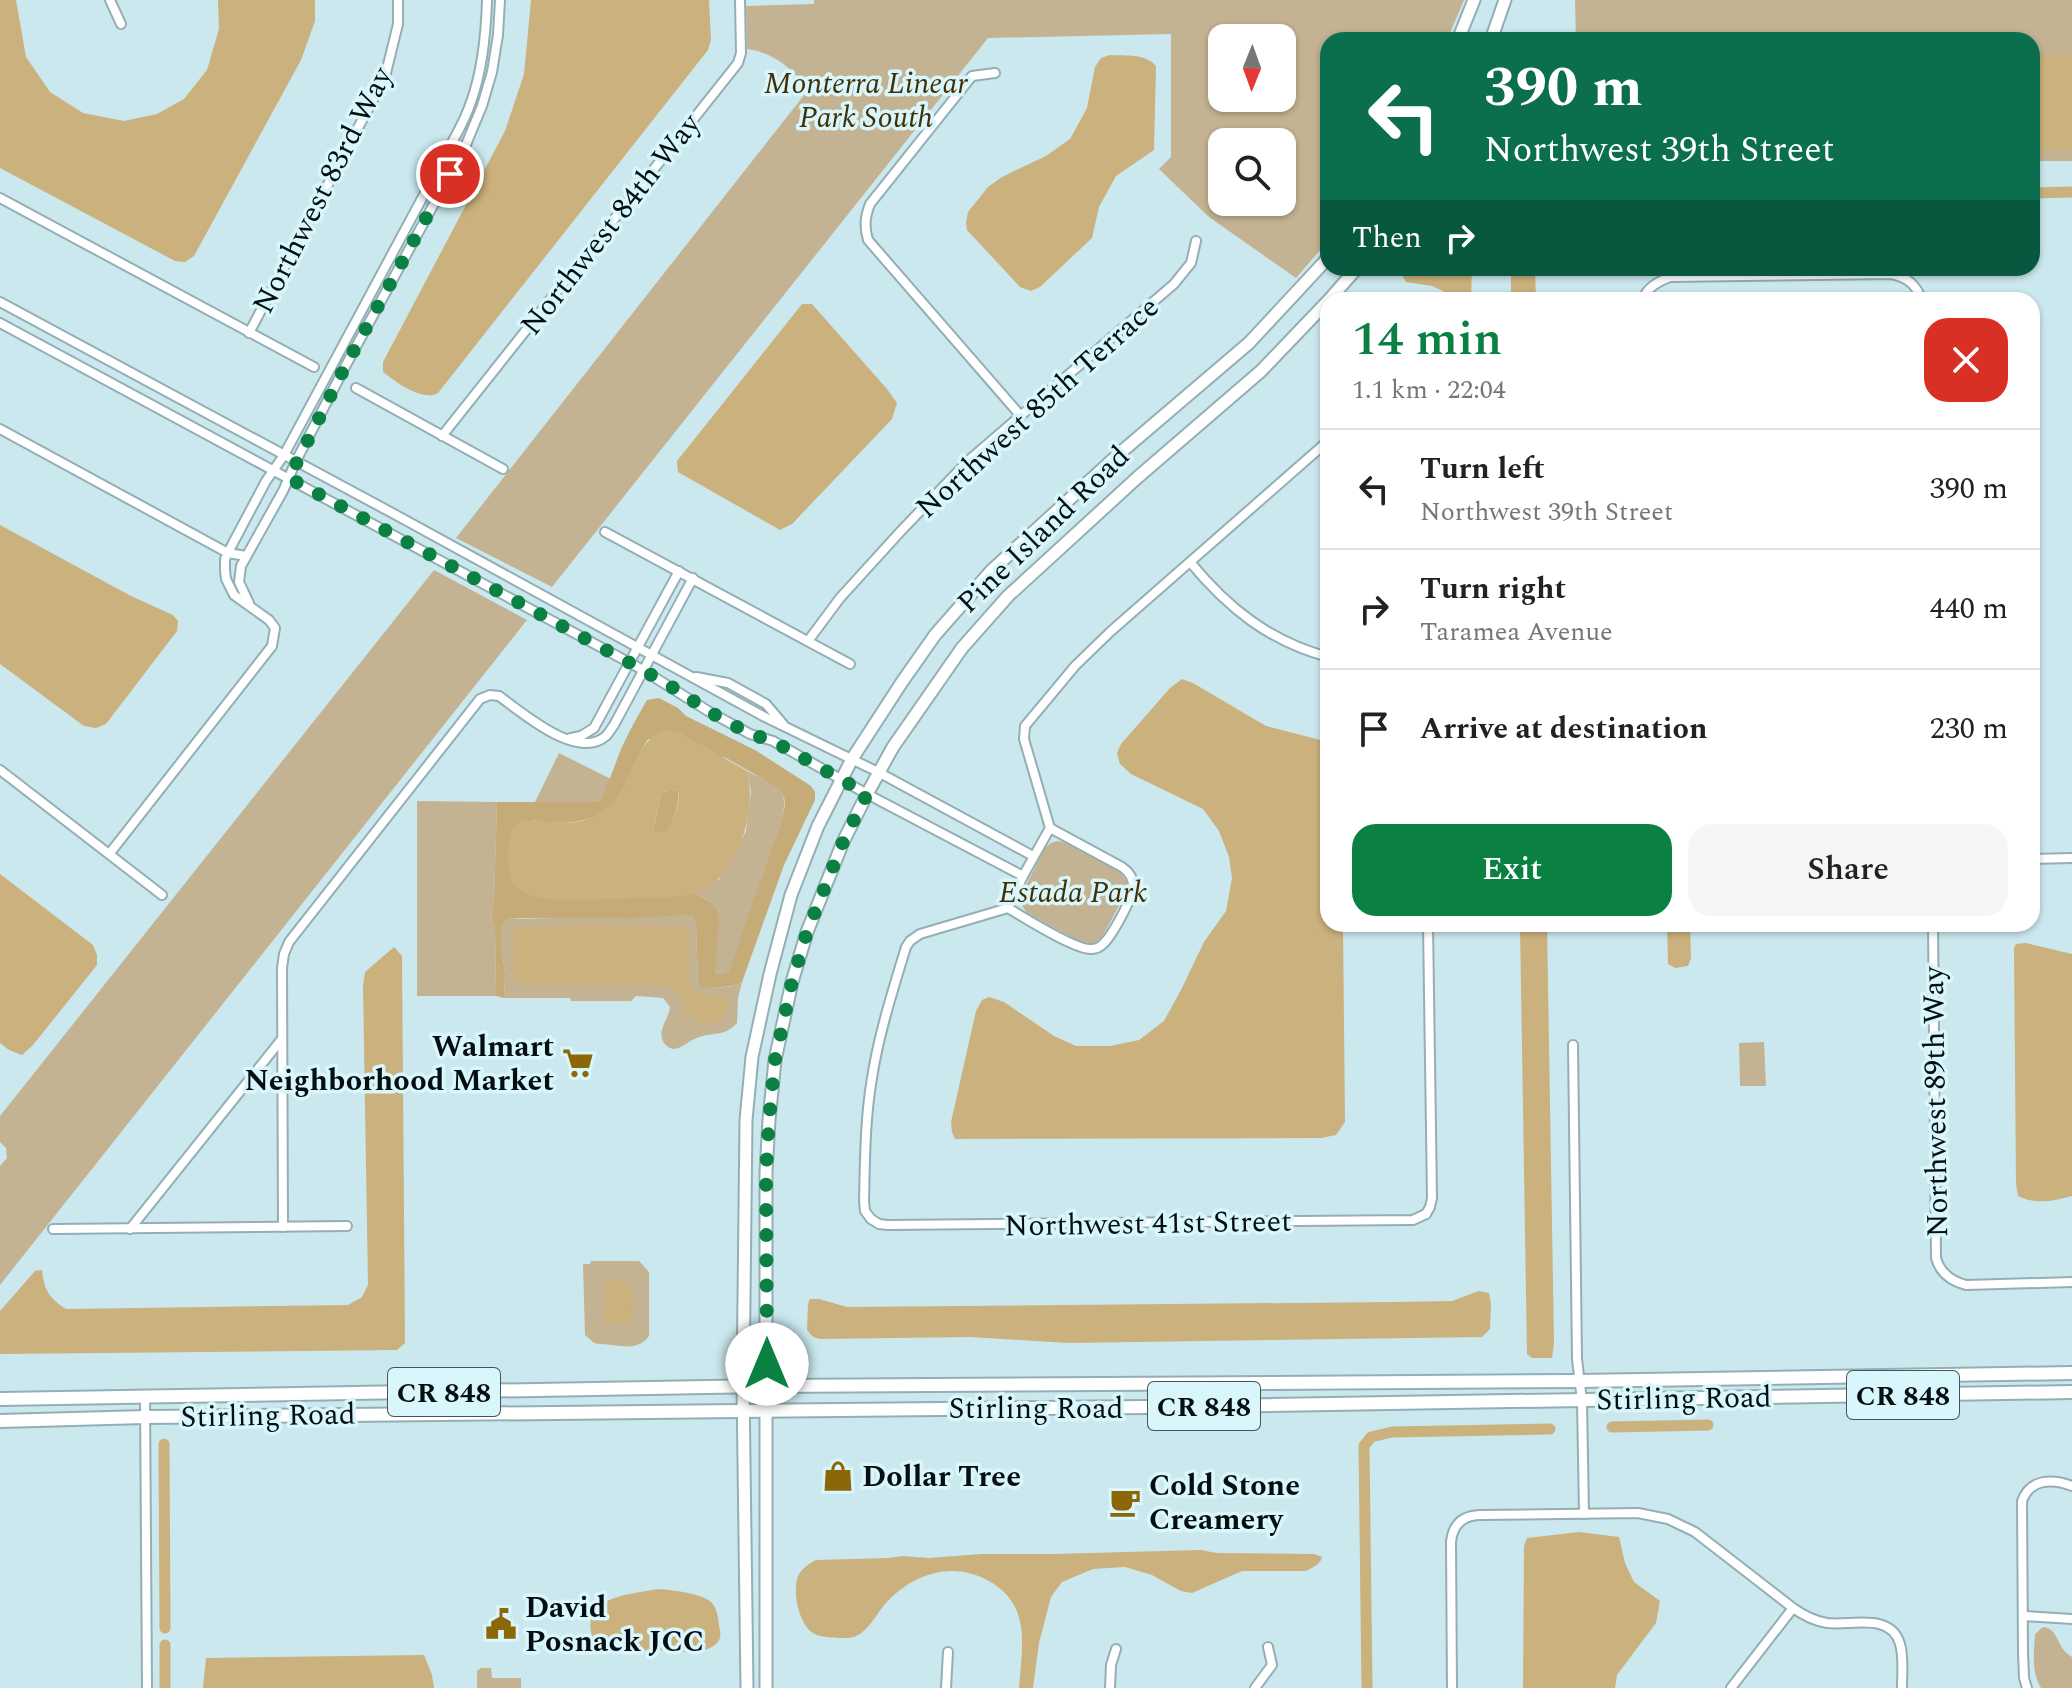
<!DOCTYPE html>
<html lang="en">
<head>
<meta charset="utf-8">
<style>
	:root { --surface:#fff; --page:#f6f6f6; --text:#222; --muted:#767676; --line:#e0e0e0; --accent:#0b8043 }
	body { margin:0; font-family:Spectral,serif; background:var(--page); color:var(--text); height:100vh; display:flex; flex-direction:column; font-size:30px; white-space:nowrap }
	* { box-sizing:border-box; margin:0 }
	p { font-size:26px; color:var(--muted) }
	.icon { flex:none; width:44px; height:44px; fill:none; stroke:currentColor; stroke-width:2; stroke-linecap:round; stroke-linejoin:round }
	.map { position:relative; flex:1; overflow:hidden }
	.sheet { position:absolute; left:1320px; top:292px; width:720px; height:640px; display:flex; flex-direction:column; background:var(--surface); border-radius:24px; box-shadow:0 2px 6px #0004 }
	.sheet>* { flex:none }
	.banner { position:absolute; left:1320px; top:32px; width:720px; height:244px; border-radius:24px; box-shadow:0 2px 6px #0004; background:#0b6e4f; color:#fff; overflow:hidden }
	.needle { width:52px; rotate:181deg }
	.controls { position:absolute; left:1208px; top:24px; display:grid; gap:16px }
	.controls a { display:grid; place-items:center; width:88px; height:88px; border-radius:16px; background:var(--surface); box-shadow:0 2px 6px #0004; font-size:40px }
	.pin { position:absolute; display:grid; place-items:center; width:68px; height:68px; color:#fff; margin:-34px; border:4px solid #fff; border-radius:50%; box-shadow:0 2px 8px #0007 }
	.me { position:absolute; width:88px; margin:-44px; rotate:0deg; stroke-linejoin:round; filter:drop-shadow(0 0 6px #0008) }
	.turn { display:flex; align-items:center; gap:28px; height:168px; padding:0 32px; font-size:36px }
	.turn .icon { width:104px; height:104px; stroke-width:2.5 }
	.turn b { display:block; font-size:56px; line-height:68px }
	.then { display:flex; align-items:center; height:76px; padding:0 32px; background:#0003; gap:16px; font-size:30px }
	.round { display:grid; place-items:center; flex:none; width:84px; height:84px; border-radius:24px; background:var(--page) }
	.summary { display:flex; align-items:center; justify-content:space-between; height:136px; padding:0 32px }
	h1 { font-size:48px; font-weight:600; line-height:60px; color:var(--accent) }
	.action { display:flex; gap:16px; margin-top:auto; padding:16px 32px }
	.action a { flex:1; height:92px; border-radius:24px; background:var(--accent); color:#fff; font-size:32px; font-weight:600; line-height:92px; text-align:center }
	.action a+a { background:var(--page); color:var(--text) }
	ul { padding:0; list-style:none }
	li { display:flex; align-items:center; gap:24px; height:120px; padding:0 32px; border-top:2px solid var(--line) }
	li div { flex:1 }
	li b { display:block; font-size:30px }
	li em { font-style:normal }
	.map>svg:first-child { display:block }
</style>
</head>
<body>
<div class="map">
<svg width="2072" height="1688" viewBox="0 0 2072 1688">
	<rect width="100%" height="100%" fill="#cbe8ee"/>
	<!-- green -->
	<g fill="#c4b392" fill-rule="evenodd">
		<path d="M 814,0 L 1464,0 L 1447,40 L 1328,40 L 1328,241 L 1296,278 L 1209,217 L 1159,169 L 1171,157 L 1171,34 L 988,38 L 552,587 L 456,538 L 808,90 C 794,69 772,52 747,49 L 746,6 L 814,4 ZM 1222,38 L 1282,38 L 1282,98 L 1222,98 ZM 1222,142 L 1282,142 L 1282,202 L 1222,202 Z"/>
		<polygon points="1575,0 2072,0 2072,161 2032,161 2032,40 1576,40"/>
		<polygon points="434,570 527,620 0,1285 0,1166 7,1158 6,1148 0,1142 0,1116"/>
		<polygon points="559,753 611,779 599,802 535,802"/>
		<path d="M 747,771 C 775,786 790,784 782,819 L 730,971 L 722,974 L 715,973 L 716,907 L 711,902 L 695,893 L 719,879 L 734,855 L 746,831 L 751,791 Z"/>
		<path d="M 417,801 L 497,802 L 494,901 C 491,911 490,917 495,927 L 496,996 L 417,996 Z"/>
		<polygon points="1058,841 1067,843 1119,871 1127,882 1126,893 1102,937 1094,943 1082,943 1027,913 1021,904 1021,895 1045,848 1051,843"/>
		<path d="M 692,915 L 696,925 L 698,984 C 711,989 729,989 742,982 L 738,998 L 737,1023 C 723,1038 714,1031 697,1038 C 690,1040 681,1049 674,1049 C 671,1049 666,1046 664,1043 C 656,1031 669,1019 670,1007 L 663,998 L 636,996 L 631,1001 L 571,1001 L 570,998 L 504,998 L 505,974 L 501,942 L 501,925 L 509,919 Z"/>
		<polygon points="1764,1042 1766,1086 1740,1086 1739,1043"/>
		<path d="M 591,1261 L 639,1261 L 649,1272 L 649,1336 C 637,1353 617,1344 599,1344 L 594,1343 L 585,1335 L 583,1264 L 590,1264 Z"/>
		<path d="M 2043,1627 C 2060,1629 2055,1647 2072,1657 L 2072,1688 L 2041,1688 C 2031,1672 2034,1652 2035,1634 Z"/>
		<polygon points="481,1668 491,1668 492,1678 521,1678 521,1688 477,1688 477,1671"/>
	</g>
	<!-- forest -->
	<g fill="#c5ab77" fill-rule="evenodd">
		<path d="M 659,698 L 678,708 L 686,716 L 755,750 L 811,786 L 815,792 L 815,800 L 784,865 L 742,982 C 730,988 715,988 701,987 L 698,984 L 696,925 L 692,915 L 631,918 L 521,918 L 509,919 L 501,925 L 501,942 L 505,974 L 504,998 L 496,996 L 495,927 C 490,917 491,911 494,901 L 497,802 L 599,802 C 609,784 614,766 622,747 C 629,731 638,716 647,700 ZM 648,739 L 726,758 L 777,787 C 788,797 785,806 782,819 L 729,971 L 722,974 L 715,973 L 719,920 L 716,907 L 711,902 L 695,893 L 664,897 L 533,820 C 564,826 600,824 620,796 C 625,787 628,776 633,767 C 637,757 643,748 648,739 Z"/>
		<path d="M 671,789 L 678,791 C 680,804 673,819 668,831 L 658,833 L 653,831 L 661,793 Z"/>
	</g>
	<!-- water -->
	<g fill="#cbb17d" fill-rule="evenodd">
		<polygon points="0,0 16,0 26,57 50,92 83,113 124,121 157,114 184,99 207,70 219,29 218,0 315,0 315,21 301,60 194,256 185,262 175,261 0,168"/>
		<path d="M 531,0 L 709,0 L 711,40 L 708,50 L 438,393 C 422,402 396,382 383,372 L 383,362 L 505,131 L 524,74 Z"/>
		<path d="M 1110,55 C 1126,56 1145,53 1156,66 L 1154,150 L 1116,176 L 1099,207 L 1092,238 L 1040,287 L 1031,291 L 1020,287 L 967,230 L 966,223 L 968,212 L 988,187 L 1002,177 L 1046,156 L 1070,139 L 1087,108 L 1095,67 L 1101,58 Z"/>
		<rect x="2032" y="55" width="40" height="94"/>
		<polygon points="1405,268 1472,268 1471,300 1462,300 1432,286 1406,282 1401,273"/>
		<polygon points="1511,268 1535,268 1536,300 1511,300"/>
		<polygon points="802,304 812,304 887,389 897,403 892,419 792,524 780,530 678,472 677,461"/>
		<polygon points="0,525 131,596 173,615 178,621 177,631 106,724 96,728 84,726 0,664"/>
		<polygon points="1182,679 1193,683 1266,726 1328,742 1328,924 1343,924 1345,1122 1336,1135 1321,1138 955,1139 952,1132 951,1122 976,1011 982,1000 989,997 1004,1002 1054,1036 1076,1046 1110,1046 1139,1040 1164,1021 1182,988 1204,942 1226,911 1232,878 1229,857 1219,831 1203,809 1131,774 1120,764 1117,753 1121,744 1170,688"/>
		<path d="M 660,730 L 677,731 L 747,771 C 758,811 737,883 692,894 C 664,900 634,898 606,899 C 585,899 547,903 528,894 C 524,892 515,886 513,883 C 507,873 506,839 513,829 C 515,826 518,824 521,821 C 540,819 558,825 577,822 C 633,811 622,758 660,730 ZM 671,789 L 678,791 C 681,804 673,819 668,830 L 658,833 L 653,830 L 661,793 Z"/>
		<polygon points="0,874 93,945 97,955 97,965 33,1045 22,1055 9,1050 0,1043"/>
		<polygon points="1520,924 1547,924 1554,1343 1552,1358 1532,1358 1527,1354"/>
		<polygon points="1667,924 1690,924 1691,958 1688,966 1675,968 1668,964"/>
		<path d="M 587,925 L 687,926 L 689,932 L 690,983 C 695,1000 714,993 728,997 L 724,1018 L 719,1022 L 697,1024 L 696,1016 L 690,1015 L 682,1022 C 681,1018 683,1014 683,1009 C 685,995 672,988 660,985 L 524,984 L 514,981 L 513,933 L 516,927 Z"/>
		<path d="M 2026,943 L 2072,954 L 2072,1196 C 2053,1201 2037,1205 2018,1196 L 2016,1184 L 2014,948 L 2016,944 Z"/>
		<path d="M 394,947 L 402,956 L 405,1343 L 397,1350 L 0,1354 L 0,1311 L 35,1271 L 42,1270 C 44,1290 49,1298 66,1309 L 348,1305 L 362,1297 L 368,1285 L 363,985 L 365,972 Z"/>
		<path d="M 620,1279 C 638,1291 632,1301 631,1321 L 628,1324 L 608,1324 L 604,1320 L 605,1281 Z"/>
		<polygon points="1479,1291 1489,1293 1491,1304 1490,1329 1482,1337 1068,1343 970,1337 820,1339 813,1337 807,1330 808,1304 810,1299 819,1299 847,1307 1395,1302 1452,1301"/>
		<polygon points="1579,1532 1619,1537 1625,1563 1634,1582 1660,1601 1656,1623 1617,1675 1615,1688 1523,1688 1524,1546 1527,1538"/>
		<path d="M 1200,1550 L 1217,1553 L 1314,1554 L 1322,1557 C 1321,1564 1312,1568 1306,1571 L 1242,1571 L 1192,1593 L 1181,1591 L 1152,1575 L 1125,1567 L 1093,1569 L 1062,1582 L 1051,1597 L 1039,1643 L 1033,1688 L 1019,1688 C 1022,1645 1032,1604 987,1580 C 952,1561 913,1574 887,1602 C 875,1614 867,1637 848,1638 C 839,1638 826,1638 817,1635 C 799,1629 792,1592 798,1576 C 802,1568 809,1564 816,1560 L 888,1558 L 903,1556 L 928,1558 L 982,1554 L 1053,1554 Z"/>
		<path d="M 658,1589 C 671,1590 701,1593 711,1602 C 717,1607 718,1618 719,1625 C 720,1631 722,1637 718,1642 C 704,1658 670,1650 653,1650 C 639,1650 624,1654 610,1652 C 604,1651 598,1648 594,1644 C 592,1636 589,1627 591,1619 C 597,1595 638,1593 658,1589 Z"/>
		<polygon points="424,1655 432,1675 434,1688 203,1688 206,1658"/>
	</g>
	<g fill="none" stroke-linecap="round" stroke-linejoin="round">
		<!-- canal -->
		<g stroke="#cbb17d" stroke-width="11">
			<polyline points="2032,193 2072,192"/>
			<polyline points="1612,1427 1708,1425"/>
			<polyline points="164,1444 165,1628"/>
			<polyline points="165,1645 165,1688"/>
			<polyline points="1367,1688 1364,1446 1371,1437 1392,1432 1550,1429"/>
		</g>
		<defs>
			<g id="minor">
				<polyline points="110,0 121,24"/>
				<path d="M 995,73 L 972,76 L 870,204 C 865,217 864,226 868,240 L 1020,415"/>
				<polyline points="0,198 314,367"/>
				<path d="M 1642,300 C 1648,287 1657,282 1670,277 L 1891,274 C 1908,277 1916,285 1922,300"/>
				<polyline points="0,302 396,515 763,716 878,772 1033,856"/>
				<polyline points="0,323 643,670 708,711 750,734 773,741 867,794 1023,876"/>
				<polyline points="249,333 385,77 398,24 398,0"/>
				<polyline points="356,388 503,469"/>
				<polyline points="0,429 228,553 246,556"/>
				<polyline points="442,436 738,63 741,53 740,0"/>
				<polyline points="605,532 850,664"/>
				<path d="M 1190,562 C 1228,608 1269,641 1328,657"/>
				<polyline points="249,603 239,582 241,566 283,491 296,461 346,365 465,147 482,106 492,72 498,35 500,0"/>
				<polyline points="808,641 840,598 900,532 969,460 1174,284 1191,263 1196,241"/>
				<polyline points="696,677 728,683 766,704 783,724"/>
				<polyline points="571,738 581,736 594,728 679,571"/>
				<polyline points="0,770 162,895"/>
				<path d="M 110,853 L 272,646 L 275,628 L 269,620 L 234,595 L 226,579 L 225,570 L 225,559 L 233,543 L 266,481 L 284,455 L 455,137 C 461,126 467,114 471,102 C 483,69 486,34 487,0"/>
				<polyline points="2032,859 2072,858"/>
				<path d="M 1008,908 C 1023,917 1077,951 1092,949 C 1097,949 1100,947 1103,944 C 1112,936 1132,899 1133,888 C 1134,879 1129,872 1122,867 L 1050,828"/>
				<path d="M 1933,924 L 1936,1258 C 1940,1273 1951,1281 1966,1285 L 2072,1282"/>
				<polyline points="1573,1045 1577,1359 1582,1401 1584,1514"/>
				<polyline points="1426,1214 1430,1207 1432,1198 1428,924"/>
				<path d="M 871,1219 L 865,1211 L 864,1201 C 865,1160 865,1119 872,1078 C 879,1033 893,990 906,947 L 910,941 L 920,934 L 1008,908 L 1023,876 L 1050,828 L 1024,739 L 1025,726 L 1075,666 L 1110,632 L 1328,441"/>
				<polyline points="871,1219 879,1224 888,1225 1413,1220 1426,1214"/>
				<path d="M 283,1227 L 282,968 L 284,954 L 289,942 L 480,699 L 490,695 L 499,696 C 523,713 577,761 606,736 C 609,733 611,729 614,725 L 693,578"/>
				<polyline points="53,1229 347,1226"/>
				<polyline points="130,1229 281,1040"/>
				<polyline points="145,1397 147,1688"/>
				<polyline points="2024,1616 2072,1619"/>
				<polyline points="946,1688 948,1652"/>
				<polyline points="1110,1688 1111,1665 1116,1649"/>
				<polyline points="1255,1688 1272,1665 1268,1647"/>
				<path d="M 1452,1688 L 1451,1542 C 1453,1523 1464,1515 1482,1515 L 1638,1513 L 1668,1519 L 1695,1532 L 1793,1608 C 1803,1615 1814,1621 1827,1623 C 1851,1626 1891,1612 1900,1644 C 1904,1657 1902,1674 1902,1688"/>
				<polyline points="1731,1688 1793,1608"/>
				<path d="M 2027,1688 L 2024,1678 L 2023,1653 L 2022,1501 C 2030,1479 2052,1478 2072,1486"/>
			</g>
			<g id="secondary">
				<polyline points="1458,40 1474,0"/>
				<polyline points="1491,40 1505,0"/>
				<polyline points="1329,300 1357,268"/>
				<polyline points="747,1688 743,1386 746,1120 752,1057 770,974 791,895 818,826 852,759 902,682 935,635 992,570 1120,453 1249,343 1328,258"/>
				<polyline points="766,1688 766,1172 769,1120 775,1060 792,982 807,932 843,842 867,794 893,747 962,648 1008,596 1138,477 1261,371 1328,301"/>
			</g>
			<g id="primary">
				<polyline points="0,1399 767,1386 1579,1381 2072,1373"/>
				<polyline points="0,1421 145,1417 1148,1407 2072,1392"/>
			</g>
		</defs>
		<!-- minor casing -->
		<use href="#minor" stroke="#93afb4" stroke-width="12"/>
		<!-- secondary casing -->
		<use href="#secondary" stroke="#93afb4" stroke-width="15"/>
		<!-- primary casing -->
		<use href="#primary" stroke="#93afb4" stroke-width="16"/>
		<!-- minor -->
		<use href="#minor" stroke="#fff" stroke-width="8"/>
		<!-- secondary -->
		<use href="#secondary" stroke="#fff" stroke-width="11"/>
		<!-- primary -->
		<use href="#primary" stroke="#fff" stroke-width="12"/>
	</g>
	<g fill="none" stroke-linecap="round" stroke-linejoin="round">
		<!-- route -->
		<polyline stroke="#0b8043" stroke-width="14" stroke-dasharray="0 25.2" points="450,174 346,365 289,478 643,670 682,693 708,711 750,734 773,741 867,794 843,842 807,932 792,982 775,1060 769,1120 766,1172 767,1364"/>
	</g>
	<!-- icons -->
	<defs>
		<symbol id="supermarket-bare" viewBox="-9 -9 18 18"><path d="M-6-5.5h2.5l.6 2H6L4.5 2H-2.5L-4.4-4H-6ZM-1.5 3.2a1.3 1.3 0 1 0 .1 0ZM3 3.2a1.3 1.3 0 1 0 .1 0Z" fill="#8b6708" stroke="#d8f6fb" stroke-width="2.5" paint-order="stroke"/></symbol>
		<symbol id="shop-bare" viewBox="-9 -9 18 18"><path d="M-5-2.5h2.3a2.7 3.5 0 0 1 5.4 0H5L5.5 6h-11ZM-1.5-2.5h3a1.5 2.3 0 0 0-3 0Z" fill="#8b6708" stroke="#d8f6fb" stroke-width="2.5" paint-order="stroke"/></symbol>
		<symbol id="cafe-bare" viewBox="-9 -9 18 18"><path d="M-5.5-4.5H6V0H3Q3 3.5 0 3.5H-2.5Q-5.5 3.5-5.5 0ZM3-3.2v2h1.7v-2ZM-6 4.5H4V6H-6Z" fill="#8b6708" stroke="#d8f6fb" stroke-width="2.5" paint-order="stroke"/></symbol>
		<symbol id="civic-bare" viewBox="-9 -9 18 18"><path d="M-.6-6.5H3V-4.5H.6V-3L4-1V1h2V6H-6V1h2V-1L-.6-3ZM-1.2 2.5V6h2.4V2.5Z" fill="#8b6708" stroke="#d8f6fb" stroke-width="2.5" paint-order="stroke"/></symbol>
	</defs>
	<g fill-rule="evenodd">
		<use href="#supermarket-bare" x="556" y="1041" width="44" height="44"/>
		<use href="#shop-bare" x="816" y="1454" width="44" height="44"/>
		<use href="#cafe-bare" x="1103" y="1480" width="44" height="44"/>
		<use href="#civic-bare" x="479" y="1602" width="44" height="44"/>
	</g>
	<g text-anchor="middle" stroke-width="7" stroke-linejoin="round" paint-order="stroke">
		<!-- shield labels -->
		<g fill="#d8f6fb" stroke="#445457" stroke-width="2">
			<rect x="388" y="1368" width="112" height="48" rx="6"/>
			<rect x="1847" y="1371" width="112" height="48" rx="6"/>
			<rect x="1148" y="1382" width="112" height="48" rx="6"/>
		</g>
		<g font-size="28" font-weight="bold" fill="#050f11">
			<text x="444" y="1402">CR 848</text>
			<text x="1903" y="1405">CR 848</text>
			<text x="1204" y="1416">CR 848</text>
		</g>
		<!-- park labels -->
		<g font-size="30" font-style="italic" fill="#423004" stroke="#d8f6fb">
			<text x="866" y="93">Monterra Linear<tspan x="866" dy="34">Park South</tspan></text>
			<text x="1073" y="902">Estada Park</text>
		</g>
		<!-- street labels -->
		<g font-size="30" fill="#050f11" stroke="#d8f6fb">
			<text transform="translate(322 190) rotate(-63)" y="10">Northwest 83rd Way</text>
			<text transform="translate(610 224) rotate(-52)" y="10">Northwest 84th Way</text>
			<text transform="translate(1037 407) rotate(-42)" y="10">Northwest 85th Terrace</text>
			<text transform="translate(1043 529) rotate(-44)" y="10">Pine Island Road</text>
			<text transform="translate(1935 1102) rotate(-91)" y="10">Northwest 89th Way</text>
			<text transform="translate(1148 1223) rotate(-1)" y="10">Northwest 41st Street</text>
			<text transform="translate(1684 1398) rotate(-1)" y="10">Stirling Road</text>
			<text x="1036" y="1418">Stirling Road</text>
			<text transform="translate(268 1415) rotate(-1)" y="10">Stirling Road</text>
		</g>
		<!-- poi labels -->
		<g font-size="30" font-weight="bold" fill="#050f11" stroke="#d8f6fb" text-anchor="start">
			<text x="554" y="1056" text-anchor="end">Walmart<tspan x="554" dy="34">Neighborhood Market</tspan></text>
			<text x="862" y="1486">Dollar Tree</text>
			<text x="1149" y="1495">Cold Stone<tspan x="1149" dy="34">Creamery</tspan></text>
			<text x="525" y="1617">David<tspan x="525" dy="34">Posnack JCC</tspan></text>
		</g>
	</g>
</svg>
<div class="controls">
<a><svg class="needle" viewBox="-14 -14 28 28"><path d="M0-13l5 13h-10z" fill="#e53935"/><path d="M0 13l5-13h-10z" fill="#767676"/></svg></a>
<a><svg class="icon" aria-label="search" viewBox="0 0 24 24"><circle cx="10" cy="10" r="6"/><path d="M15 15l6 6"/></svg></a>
</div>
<div class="pin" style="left:450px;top:174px;background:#d93025"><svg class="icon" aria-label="arrive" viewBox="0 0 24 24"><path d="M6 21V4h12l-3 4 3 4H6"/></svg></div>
<svg class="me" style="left:767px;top:1364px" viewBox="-20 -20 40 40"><circle r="19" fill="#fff"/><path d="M0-13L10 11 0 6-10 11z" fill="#0b8043"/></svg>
<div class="banner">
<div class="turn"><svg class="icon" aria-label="left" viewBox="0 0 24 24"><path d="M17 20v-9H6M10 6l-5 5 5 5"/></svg><div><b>390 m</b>Northwest 39th Street</div></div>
<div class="then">Then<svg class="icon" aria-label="right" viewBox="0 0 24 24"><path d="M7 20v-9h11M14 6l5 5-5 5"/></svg></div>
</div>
<section class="sheet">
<div class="summary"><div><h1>14 min</h1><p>1.1 km · 22:04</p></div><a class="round" style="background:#d93025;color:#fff"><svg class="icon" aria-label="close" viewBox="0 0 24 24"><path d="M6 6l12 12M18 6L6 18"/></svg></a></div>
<ul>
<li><svg class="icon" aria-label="left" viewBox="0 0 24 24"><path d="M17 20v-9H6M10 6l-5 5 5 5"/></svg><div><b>Turn left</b><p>Northwest 39th Street</p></div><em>390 m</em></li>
<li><svg class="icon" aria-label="right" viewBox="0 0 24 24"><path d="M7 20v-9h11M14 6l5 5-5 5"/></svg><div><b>Turn right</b><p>Taramea Avenue</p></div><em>440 m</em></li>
<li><svg class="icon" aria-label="arrive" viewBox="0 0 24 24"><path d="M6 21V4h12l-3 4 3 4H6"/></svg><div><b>Arrive at destination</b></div><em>230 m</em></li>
</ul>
<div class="action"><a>Exit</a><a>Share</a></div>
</section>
</div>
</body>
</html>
